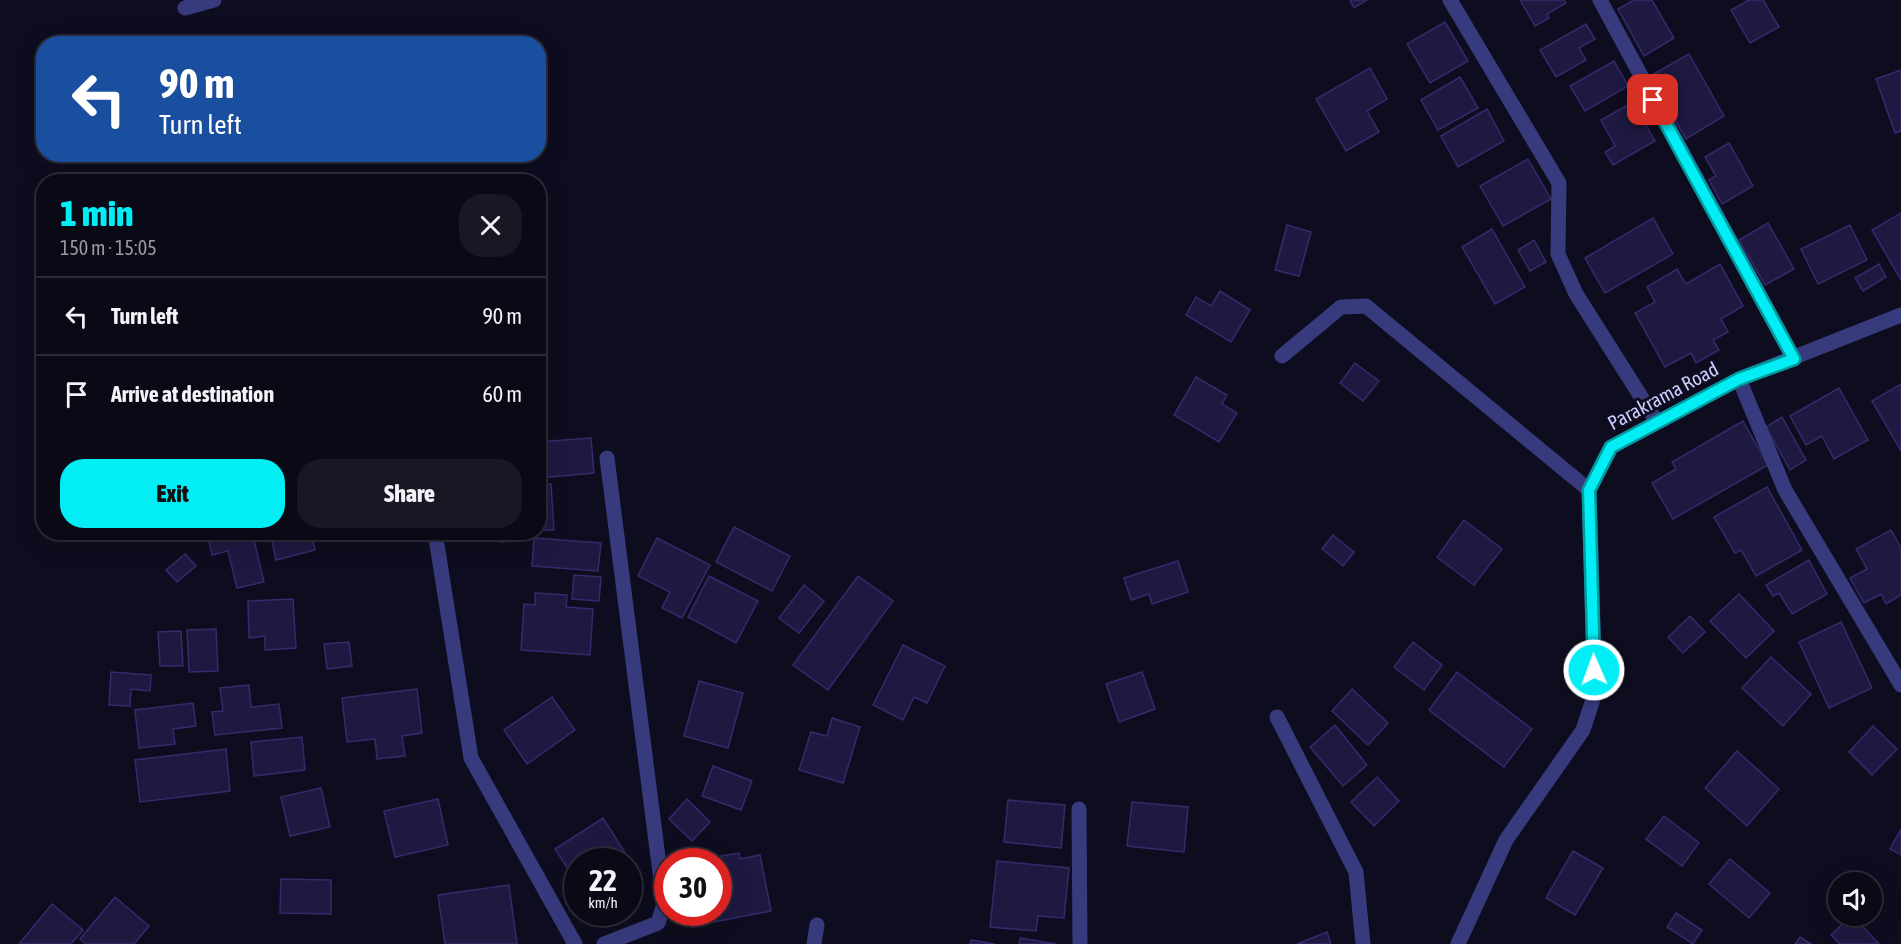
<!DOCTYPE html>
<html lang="en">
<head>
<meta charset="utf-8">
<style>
	:root { --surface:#0a0a17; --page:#181824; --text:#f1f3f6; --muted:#999aa1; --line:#2a2b36; --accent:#02edf4 }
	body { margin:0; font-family:"Asap Condensed",sans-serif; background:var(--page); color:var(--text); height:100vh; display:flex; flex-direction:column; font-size:22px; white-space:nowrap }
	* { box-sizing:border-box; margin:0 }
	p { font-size:20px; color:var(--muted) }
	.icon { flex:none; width:33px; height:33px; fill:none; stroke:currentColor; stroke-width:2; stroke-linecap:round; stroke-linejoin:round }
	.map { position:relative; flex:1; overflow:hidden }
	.side { position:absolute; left:36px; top:174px; width:510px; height:366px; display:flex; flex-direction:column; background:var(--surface); border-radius:24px; box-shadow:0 6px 24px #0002,0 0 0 2px var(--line) }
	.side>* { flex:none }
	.hud { position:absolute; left:36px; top:36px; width:510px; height:126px; border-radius:24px; box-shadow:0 6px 24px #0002,0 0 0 2px var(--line); background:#1a4fa0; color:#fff; overflow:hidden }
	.tools { position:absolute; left:1828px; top:872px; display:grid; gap:12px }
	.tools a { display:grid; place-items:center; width:54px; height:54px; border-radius:50%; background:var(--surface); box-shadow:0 6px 24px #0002,0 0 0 2px var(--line); font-size:30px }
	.speed { position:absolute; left:564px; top:848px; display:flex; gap:12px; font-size:30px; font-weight:700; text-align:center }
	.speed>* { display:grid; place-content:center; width:78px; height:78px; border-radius:50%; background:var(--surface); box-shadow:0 6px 24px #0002,0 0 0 2px var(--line); line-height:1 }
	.speed small { font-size:15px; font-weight:400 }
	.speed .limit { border:9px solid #d22; background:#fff; color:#111 }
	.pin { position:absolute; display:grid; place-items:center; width:51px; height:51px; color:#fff; margin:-26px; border-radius:12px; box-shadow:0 3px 9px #0006 }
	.me { position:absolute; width:66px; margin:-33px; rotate:358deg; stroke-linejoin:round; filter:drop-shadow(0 0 4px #0008) }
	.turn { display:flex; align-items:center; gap:21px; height:126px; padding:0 24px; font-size:27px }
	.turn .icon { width:78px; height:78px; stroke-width:2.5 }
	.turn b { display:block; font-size:42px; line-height:51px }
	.round { display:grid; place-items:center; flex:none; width:63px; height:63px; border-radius:24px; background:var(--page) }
	.summary { display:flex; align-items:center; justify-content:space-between; height:102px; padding:0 24px }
	h1 { font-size:36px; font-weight:800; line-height:45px; color:var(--accent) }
	.action { display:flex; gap:12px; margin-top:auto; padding:12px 24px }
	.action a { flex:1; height:69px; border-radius:24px; background:var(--accent); color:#111; font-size:24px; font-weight:800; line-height:69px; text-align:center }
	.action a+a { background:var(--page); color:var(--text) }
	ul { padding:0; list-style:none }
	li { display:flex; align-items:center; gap:18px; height:78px; padding:0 24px; border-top:2px solid var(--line) }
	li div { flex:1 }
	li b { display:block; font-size:22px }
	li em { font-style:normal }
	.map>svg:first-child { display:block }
</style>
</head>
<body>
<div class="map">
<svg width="1901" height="944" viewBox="0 0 1901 944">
	<rect width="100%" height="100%" fill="#0e0d1f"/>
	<!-- building -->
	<g fill="#1e1940" stroke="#332b6c" stroke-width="1.5">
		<polygon points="1350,0 1367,0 1354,8"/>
		<polygon points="1520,0 1564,0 1566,3 1547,14 1549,18 1535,26"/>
		<polygon points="1634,0 1652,0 1674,38 1644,56 1618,9"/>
		<polygon points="1749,0 1763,0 1779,27 1750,43 1731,10"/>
		<polygon points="1445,22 1468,61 1430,83 1407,44"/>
		<polygon points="1586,24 1595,39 1579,48 1586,60 1556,77 1540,50"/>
		<polygon points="1689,54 1724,116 1686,139 1650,76"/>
		<polygon points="1614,61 1628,86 1585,111 1570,86"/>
		<polygon points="1370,68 1387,99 1367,111 1379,132 1346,151 1316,99"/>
		<polygon points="1901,70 1901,131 1895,133 1876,79"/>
		<polygon points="1460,77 1478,108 1438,130 1421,100"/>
		<polygon points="1633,102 1655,141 1613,165 1605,152 1615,146 1601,120"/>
		<polygon points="1487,109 1504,141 1458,167 1441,136"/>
		<polygon points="1729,143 1753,186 1722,204 1709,180 1716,176 1705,157"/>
		<polygon points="1528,159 1551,199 1503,226 1480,186"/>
		<polygon points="1901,213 1901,280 1872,230"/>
		<polygon points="1653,218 1673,254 1605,293 1585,258"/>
		<polygon points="1768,223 1794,269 1765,285 1739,240"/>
		<polygon points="1287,225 1311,232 1299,276 1275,270"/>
		<polygon points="1850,225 1867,260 1818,284 1801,249"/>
		<polygon points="1492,229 1525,287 1495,304 1462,247"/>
		<polygon points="1534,240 1546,262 1530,271 1518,250"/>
		<polygon points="1720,264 1743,306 1721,319 1728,332 1713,340 1719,350 1696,363 1691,353 1665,367 1635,313 1655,302 1647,287 1677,269 1686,284"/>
		<polygon points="1879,264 1886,277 1863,291 1855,278"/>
		<polygon points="1220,291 1250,310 1231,342 1186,315 1196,297 1211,306"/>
		<polygon points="1355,363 1379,381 1363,401 1340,383"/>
		<polygon points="1196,377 1227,395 1222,404 1237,413 1219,442 1174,415"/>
		<polygon points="1901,384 1901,451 1872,401"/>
		<polygon points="1839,388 1868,440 1834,459 1822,436 1806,445 1790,416"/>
		<polygon points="1782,417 1806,460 1790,470 1766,427"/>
		<polygon points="1743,421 1768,465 1673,519 1652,483 1676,469 1672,462"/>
		<polygon points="591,438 594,473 540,478 538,442"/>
		<polygon points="551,484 554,530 538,530 538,485"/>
		<polygon points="1767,487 1802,550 1756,576 1741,550 1735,553 1714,517"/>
		<polygon points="1464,520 1502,549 1474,585 1437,557"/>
		<polygon points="734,527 790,556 772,591 716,562"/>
		<polygon points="1891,530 1901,548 1901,595 1886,604 1881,594 1864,603 1850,578 1867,569 1856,549"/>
		<polygon points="252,532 264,582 237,588 228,551 212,555 207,533"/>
		<polygon points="270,532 311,532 315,550 276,560"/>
		<polygon points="471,532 505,532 504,542 470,539"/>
		<polygon points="1333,535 1354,552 1343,566 1322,549"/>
		<polygon points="534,538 601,543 598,571 532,566"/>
		<polygon points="657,538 710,565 682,618 662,608 670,592 638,576"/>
		<polygon points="185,554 196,566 177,582 166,570"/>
		<polygon points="1809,560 1827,594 1792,614 1779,593 1773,596 1766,585"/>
		<polygon points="1178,561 1188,592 1152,604 1149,594 1131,600 1124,578"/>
		<polygon points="574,575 601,577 599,601 572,599"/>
		<polygon points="709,576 758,601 736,643 688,617"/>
		<polygon points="858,576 893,601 828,690 793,665"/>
		<polygon points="804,585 824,601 799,633 779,618"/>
		<polygon points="535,593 567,595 566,607 593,609 590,655 521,650 524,604 535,605"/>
		<polygon points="1739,594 1774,631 1746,658 1710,621"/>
		<polygon points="293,599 296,648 265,650 265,636 249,638 248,601"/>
		<polygon points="1690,616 1705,632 1683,653 1668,637"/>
		<polygon points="1841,622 1872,688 1829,708 1799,642"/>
		<polygon points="216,629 218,671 189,672 187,630"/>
		<polygon points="181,631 183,666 160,666 158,632"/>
		<polygon points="349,642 352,666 327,669 324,644"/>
		<polygon points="1413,642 1442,665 1424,690 1394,667"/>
		<polygon points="903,645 945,666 927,703 914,697 903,720 873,705"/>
		<polygon points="1771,657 1811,694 1783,726 1742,688"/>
		<polygon points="111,672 151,675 150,691 131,689 130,706 109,705"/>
		<polygon points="1142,672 1155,709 1119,722 1106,684"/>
		<polygon points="1457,672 1532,729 1504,767 1429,710"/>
		<polygon points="699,681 743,693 728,748 684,736"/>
		<polygon points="249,685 251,707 279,704 282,728 215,735 212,712 223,711 220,688"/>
		<polygon points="417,689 422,733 402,736 405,756 377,759 375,739 347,742 342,698"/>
		<polygon points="1352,689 1388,723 1368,745 1332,711"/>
		<polygon points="552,697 575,730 527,764 504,730"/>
		<polygon points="193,703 196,726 173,729 175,744 139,748 135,710"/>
		<polygon points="832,718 860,727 843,783 799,770 811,732 827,736"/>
		<polygon points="1335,725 1367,765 1343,786 1310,747"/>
		<polygon points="1873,726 1897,749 1872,775 1849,752"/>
		<polygon points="302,737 305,770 254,776 251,742"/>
		<polygon points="226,749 230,791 140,802 135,760"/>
		<polygon points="1737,751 1779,789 1747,826 1705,788"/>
		<polygon points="713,766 752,781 741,810 702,796"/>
		<polygon points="1377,777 1399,801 1374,826 1351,802"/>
		<polygon points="321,788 330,827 290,836 281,797"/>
		<polygon points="438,799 448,845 395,857 384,811"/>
		<polygon points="687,799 710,822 692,841 669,819"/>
		<polygon points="1008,800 1065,805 1061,848 1004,842"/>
		<polygon points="1132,802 1188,807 1184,852 1127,846"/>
		<polygon points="1664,816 1699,843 1682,866 1646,839"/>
		<polygon points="603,818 629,859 625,861 578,861 578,884 555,849"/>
		<polygon points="1901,829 1901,855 1890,849"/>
		<polygon points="1573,851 1603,868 1575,915 1546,898"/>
		<polygon points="739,853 740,859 760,855 771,911 708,923 706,912 718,912 718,861 716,861 715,857"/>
		<polygon points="1730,859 1770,893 1749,918 1709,884"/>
		<polygon points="997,861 1069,868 1064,918 1038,916 1036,931 990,927"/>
		<polygon points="281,879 331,880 331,914 280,913"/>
		<polygon points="509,885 517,944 445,944 438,895"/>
		<polygon points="115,897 149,926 134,944 86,944 80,939"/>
		<polygon points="52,904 83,930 71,944 19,944"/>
		<polygon points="1676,913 1702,930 1693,944 1667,927"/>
		<polygon points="1852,915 1879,944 1840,944 1831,935"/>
		<polygon points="1327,932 1331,944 1297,944"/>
		<polygon points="1800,937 1811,944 1795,944"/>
		<polygon points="1020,938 1056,944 1019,944"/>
		<polygon points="971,940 995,944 970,944"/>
	</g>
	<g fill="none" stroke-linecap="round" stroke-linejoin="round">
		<!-- minor -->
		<g stroke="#383a7e" stroke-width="15">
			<polyline points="1450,0 1559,183 1558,254 1576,294 1657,422"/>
			<polyline points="1600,0 1794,359"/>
			<polyline points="185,8 214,0"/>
			<polyline points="1282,356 1341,307 1366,306 1589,490"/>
			<polyline points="1739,379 1785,490 1901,685"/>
			<polyline points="435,532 471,758 575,944"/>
			<polyline points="1277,717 1356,872 1363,944"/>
			<polyline points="1079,809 1080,944"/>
			<polyline points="604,944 658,923 664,904 607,458"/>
			<polyline points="814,944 817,925"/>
			<polyline points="1458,944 1506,840 1583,730 1595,693 1589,490 1611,447 1739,379 1901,315"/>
		</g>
	</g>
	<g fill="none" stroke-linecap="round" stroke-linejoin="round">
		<defs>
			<polyline id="route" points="1594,670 1589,490 1611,447 1739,379 1794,359 1653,100"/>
		</defs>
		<!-- route casing -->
		<use href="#route" stroke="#019a9f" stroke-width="15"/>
		<!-- route -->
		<use href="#route" stroke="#02edf4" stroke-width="10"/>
	</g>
	<g text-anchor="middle" stroke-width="6" stroke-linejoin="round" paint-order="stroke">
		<!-- street labels -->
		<g font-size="20" fill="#cecbfe" stroke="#0e0d1f">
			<text transform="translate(1663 396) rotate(-28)" y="7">Parakrama Road</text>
		</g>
	</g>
</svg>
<div class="tools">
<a><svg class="icon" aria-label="sound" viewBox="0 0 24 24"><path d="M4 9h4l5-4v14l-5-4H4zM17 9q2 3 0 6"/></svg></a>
</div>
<div class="speed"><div>22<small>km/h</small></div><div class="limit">30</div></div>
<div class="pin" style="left:1653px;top:100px;background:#d93025"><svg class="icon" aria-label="arrive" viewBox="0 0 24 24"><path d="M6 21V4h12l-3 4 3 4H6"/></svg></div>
<svg class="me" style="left:1594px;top:670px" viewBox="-20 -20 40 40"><circle r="17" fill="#02edf4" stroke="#fff" stroke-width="3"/><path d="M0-11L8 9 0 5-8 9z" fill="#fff"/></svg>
<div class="hud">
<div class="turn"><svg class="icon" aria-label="left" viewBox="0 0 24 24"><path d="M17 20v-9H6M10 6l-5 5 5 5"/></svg><div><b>90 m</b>Turn left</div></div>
</div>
<section class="side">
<div class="summary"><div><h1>1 min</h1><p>150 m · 15:05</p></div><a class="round"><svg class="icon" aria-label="close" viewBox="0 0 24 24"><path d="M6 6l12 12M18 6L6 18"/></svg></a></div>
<ul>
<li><svg class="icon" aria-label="left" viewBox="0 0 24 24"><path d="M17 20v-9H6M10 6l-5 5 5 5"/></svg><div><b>Turn left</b></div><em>90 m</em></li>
<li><svg class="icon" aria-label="arrive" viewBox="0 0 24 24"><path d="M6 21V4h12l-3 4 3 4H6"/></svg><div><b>Arrive at destination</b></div><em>60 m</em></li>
</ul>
<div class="action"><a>Exit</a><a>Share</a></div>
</section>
</div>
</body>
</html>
